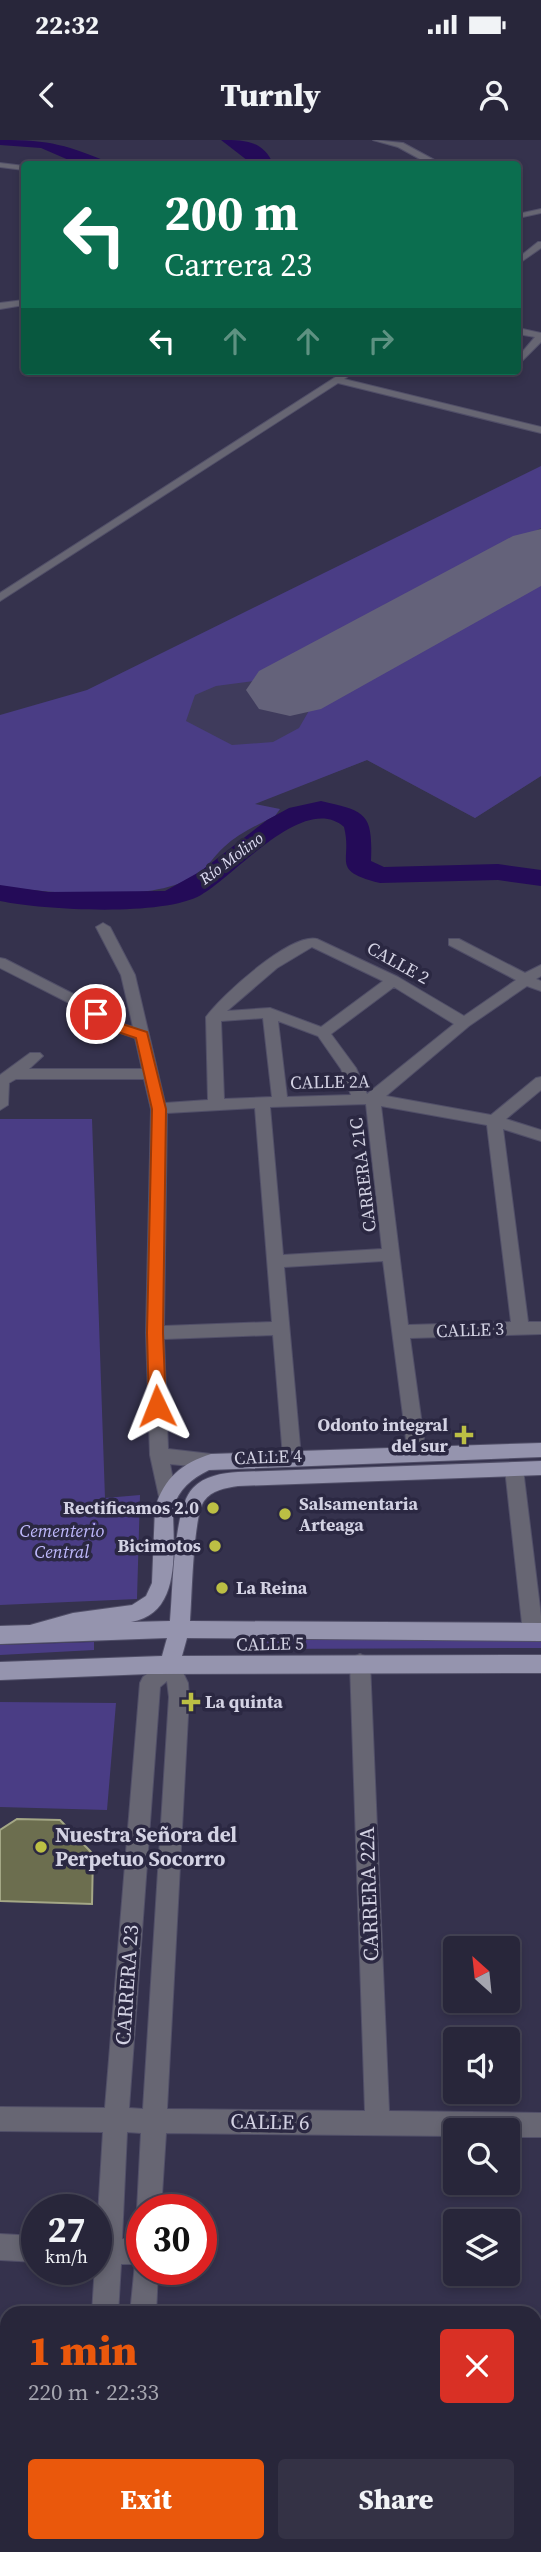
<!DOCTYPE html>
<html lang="en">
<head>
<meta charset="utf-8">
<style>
	:root { --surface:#28263a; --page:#343245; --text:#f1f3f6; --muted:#a5a5af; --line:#444354; --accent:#ea580c }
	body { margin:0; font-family:"Source Serif 4",serif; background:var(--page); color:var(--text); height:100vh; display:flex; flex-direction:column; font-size:26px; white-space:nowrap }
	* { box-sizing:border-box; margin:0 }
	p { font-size:23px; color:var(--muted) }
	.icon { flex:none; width:38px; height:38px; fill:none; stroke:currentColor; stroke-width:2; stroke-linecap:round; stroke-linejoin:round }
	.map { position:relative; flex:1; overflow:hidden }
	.details { position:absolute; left:0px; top:2166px; width:542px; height:247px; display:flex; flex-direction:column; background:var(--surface); border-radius:21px 21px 0 0; box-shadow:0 4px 10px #0003,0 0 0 2px var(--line) }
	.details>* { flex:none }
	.guide { position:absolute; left:21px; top:21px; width:500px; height:214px; border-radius:7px; box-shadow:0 4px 10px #0003,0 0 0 2px var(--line); background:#0b6e4f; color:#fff; overflow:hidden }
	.needle { width:46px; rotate:333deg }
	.controls { position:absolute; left:443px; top:1796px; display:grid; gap:14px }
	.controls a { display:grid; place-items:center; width:77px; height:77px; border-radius:7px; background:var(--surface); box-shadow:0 4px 10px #0003,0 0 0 2px var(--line); font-size:35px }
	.speed { position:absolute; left:21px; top:2054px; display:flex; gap:14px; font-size:35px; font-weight:700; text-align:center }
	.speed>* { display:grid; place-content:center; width:91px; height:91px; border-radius:50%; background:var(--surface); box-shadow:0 4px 10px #0003,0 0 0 2px var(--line); line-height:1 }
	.speed small { font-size:18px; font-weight:400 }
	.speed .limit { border:10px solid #d22; background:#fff; color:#111 }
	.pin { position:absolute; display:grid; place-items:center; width:60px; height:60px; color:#fff; margin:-30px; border:4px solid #fff; border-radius:50%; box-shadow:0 2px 7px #0007 }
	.me { position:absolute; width:77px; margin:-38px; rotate:358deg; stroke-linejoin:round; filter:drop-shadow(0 0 5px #0008) }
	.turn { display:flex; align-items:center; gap:24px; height:147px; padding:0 28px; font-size:32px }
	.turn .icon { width:91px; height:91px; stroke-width:2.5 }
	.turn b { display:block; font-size:49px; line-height:60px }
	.lanes { display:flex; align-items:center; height:66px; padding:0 28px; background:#0003; justify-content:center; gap:35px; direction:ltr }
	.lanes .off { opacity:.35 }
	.round { display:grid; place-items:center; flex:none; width:74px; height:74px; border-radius:7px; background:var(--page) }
	.head { display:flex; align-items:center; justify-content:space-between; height:119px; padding:0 28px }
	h1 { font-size:42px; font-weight:800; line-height:52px; color:var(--accent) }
	.cta { display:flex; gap:14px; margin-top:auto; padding:14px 28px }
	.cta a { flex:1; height:80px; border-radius:7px; background:var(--accent); color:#fff; font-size:28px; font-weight:800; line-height:80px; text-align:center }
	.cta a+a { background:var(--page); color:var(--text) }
	.status { display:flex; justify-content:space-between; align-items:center; height:49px; padding:0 35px; background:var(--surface); direction:ltr }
	.status svg { height:19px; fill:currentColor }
	header { display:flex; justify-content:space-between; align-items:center; height:91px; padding:0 28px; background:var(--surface); font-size:32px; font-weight:800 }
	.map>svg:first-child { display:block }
</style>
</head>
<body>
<div class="status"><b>22:32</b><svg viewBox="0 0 49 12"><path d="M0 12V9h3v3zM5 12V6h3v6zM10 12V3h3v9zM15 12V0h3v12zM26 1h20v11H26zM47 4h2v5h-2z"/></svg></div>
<header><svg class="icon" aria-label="back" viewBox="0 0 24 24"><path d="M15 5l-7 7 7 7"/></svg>Turnly<svg class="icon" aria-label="person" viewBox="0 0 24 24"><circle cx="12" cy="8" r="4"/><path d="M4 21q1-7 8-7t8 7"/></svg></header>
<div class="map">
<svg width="541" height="2412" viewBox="0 0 541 2412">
	<rect width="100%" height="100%" fill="#35324d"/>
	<!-- built -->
	<polygon fill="#3f3b5c" points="541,327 541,636 475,678 367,620 253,664 138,574"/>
	<!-- green -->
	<g fill="#4a3d85">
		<path d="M 541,326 L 541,388 L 254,541 L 216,546 L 195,555 L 186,581 L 232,605 L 273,602 L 299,588 L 310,569 L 541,441 L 541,636 L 475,678 L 367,620 L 255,664 L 280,669 L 275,676 C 257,685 238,694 224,707 C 213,717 207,729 193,737 C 146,764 54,752 0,747 L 0,575 L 87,550 Z"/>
		<polygon points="0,979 92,979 105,1358 140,1355 137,1459 0,1465"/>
		<polygon points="260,1497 541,1500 541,1508 258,1509"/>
		<polygon points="94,1502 94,1510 0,1515 0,1505"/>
		<polygon points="0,1562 116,1563 107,1670 0,1667"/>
	</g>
	<!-- water -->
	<g fill="#240b58">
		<path d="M 0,0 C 52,0 66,5 113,24 L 78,24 L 41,8 L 0,5 Z"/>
		<path d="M 221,0 C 244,0 263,0 273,24 L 252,24 Z"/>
	</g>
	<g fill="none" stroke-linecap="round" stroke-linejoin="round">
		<!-- river -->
		<path fill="#240b58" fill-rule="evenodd" d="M 321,661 C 366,671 373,673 371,721 L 384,727 L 498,724 L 541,730 L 541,746 L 498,740 L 380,743 C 329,730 353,722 344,687 C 304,652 235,736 201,755 C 163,777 43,770 0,761 L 0,745 L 48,752 L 165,751 L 201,731 L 267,680 L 289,668 Z"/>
		<!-- runway -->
		<polygon fill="#64627a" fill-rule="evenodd" points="541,389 541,446 321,569 290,576 259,569 246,550 259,531 513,396"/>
	</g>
	<!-- building -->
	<polygon fill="#6c6e4f" stroke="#a4a786" stroke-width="2" points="17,1679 60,1680 93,1714 92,1764 0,1761 0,1690"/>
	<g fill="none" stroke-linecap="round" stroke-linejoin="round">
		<defs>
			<g id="minor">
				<polygon points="373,0 403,3 438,22 429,24 398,7"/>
				<polygon points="0,23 24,26 24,30 0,27"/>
				<polygon points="541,69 541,73 518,78 518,74"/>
				<polygon points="538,102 541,102 541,108 518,124 518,118"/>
				<polygon points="24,160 24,165 0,169 0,163"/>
				<polygon points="518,188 541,193 541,202 522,221 518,217 535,197 518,194"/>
				<polygon points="345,231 356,231 344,239 541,287 541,293 338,243 0,461 0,453"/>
				<path d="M 103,783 L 110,787 L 135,835 L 165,963 L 208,960 L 206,877 C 221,856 290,793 317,799 L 398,837 L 464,876 L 516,840 L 449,805 L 449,799 L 459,799 L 525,833 L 541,825 L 541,836 L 536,839 L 541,841 L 541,851 L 527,846 L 469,886 L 386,956 L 491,975 L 536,938 L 541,937 L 541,950 L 506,979 L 541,990 L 541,1001 L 503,989 L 528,1182 L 541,1182 L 541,1194 L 410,1198 L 426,1314 L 424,1319 L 417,1321 L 410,1319 L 408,1314 L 383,1121 L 284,1127 L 301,1317 L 299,1322 L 292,1324 L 285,1322 L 283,1317 L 273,1195 L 164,1199 L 168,1309 L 211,1314 L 218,1316 L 220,1321 L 218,1326 L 211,1328 L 170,1324 L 176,1356 L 174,1361 L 167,1364 L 160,1361 L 150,1315 L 146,1193 L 151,969 L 144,939 L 16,939 L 9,943 L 8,965 L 0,970 L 0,935 L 30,913 L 40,913 L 43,916 L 29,929 L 142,929 L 135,898 L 106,888 L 77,867 L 0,828 L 0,818 L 5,819 L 87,861 L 116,882 L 133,887 L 121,835 L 96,787 ZM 312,807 L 383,841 L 321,887 L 270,868 L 227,871 L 277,828 ZM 394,847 L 454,884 L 367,954 L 356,928 L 331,894 ZM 263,878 L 272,957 L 224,959 L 221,881 ZM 278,881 L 318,896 L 341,929 L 351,955 L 287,957 ZM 366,964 L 382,1109 L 283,1115 L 270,967 ZM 381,966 L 487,985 L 511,1182 L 408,1185 ZM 255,968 L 272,1182 L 164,1186 L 167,973 Z"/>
				<polygon points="514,1322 521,1324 523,1329 541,1476 541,1496 533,1501 526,1498 523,1492 505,1329 507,1324"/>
				<path d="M 360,1514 L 367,1517 L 370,1523 L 389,1971 L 541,1973 L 541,1997 L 508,1997 L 508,1990 L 455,1990 L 455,1996 L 166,1993 L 161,2070 L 142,2070 L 142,2079 L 137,2070 L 141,1993 L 127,1992 L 122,2099 L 142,2099 L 142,2130 L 158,2130 L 156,2174 L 130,2174 L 135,2124 L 121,2124 L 118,2174 L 92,2174 L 103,1992 L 0,1991 L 0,1967 L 105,1968 L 140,1543 L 143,1537 L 170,1517 L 177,1520 L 188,1543 L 189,1557 L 167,1969 L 365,1971 L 350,1523 L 353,1517 ZM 167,1541 L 169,1557 L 143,1969 L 129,1968 L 160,1547 Z"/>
				<polygon points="0,2094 37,2096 37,2122 0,2120"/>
				<rect x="536" y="2233" width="5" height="26"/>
				<rect x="0" y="2359" width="7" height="28"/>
				<rect x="79" y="2406" width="28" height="6"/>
				<rect x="116" y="2406" width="28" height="6"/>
			</g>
			<path id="major" d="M 541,1303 L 541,1317 L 209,1330 C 191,1339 179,1349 173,1368 C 173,1407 183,1474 131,1482 L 170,1481 C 173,1450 173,1368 193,1348 C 204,1336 222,1333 238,1332 L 541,1321 L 541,1335 L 238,1346 C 225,1348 212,1350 204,1361 C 193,1377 192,1457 190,1481 L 541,1483 L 541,1501 L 187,1498 L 182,1516 L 541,1515 L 541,1533 L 148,1534 L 0,1540 L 0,1522 L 162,1516 L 167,1498 L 0,1504 L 0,1486 L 30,1485 L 73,1473 L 132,1465 L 146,1456 L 152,1443 L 155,1368 C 164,1338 182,1323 211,1314 Z"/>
		</defs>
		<!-- minor casing -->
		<use href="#minor" stroke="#514f68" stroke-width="2"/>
		<!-- major casing -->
		<use href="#major" stroke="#514f68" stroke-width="2"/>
		<!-- minor -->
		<use href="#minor" fill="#676673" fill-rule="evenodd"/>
		<!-- major -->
		<use href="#major" fill="#9594ae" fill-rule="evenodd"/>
	</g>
	<!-- route -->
	<polygon fill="#ea580c" stroke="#983908" stroke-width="2" points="96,870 116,882 147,892 166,969 163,1193 166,1266 157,1273 149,1266 147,1193 152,969 136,898 106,888 90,874"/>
	<!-- markers -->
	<g fill="#bcbf44" stroke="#2b2842" stroke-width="2.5">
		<path d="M460.5 1284.5h7v7h7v7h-7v7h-7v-7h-7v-7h7z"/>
		<circle cx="213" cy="1368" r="7"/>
		<circle cx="285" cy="1374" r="7"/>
		<circle cx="215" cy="1406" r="7"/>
		<circle cx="222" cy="1448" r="7"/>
		<path d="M187.5 1551.5h7v7h7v7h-7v7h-7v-7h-7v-7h7z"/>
		<circle cx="41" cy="1707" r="7"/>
	</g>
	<g text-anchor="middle" stroke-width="7" stroke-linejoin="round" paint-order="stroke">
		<!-- far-water labels -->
		<g font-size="16" font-style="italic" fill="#e0def5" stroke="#2b2842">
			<text transform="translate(231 718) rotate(-37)" y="6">Río Molino</text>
		</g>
		<!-- street labels -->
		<g font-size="18" fill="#d3d2e3" stroke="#2b2842">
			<text transform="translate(398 823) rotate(29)" y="6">CALLE 2</text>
			<text transform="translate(330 942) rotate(-1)" y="6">CALLE 2A</text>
			<text transform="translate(363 1035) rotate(-97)" y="6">CARRERA 21C</text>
			<text transform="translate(470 1190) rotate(-2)" y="6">CALLE 3</text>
			<text transform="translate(268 1317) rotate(-2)" y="6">CALLE 4</text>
			<text transform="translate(270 1504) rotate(-1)" y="6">CALLE 5</text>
		</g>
		<!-- poi labels -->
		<g font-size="18" font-weight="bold" fill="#d3d2e3" stroke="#2b2842" text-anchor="end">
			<text x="448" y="1291">Odonto integral<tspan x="448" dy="21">del sur</tspan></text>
			<text x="299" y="1370" text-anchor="start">Salsamentaria<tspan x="299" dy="21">Arteaga</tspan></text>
			<text x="199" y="1374">Rectificamos 2.0</text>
			<text x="201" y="1412">Bicimotos</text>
			<text x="236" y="1454" text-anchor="start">La Reina</text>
			<text x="205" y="1568" text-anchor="start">La quinta</text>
		</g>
		<!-- park labels -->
		<g font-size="18" font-style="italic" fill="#bfb9fc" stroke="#2b2842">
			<text x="62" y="1397">Cementerio<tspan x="62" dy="21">Central</tspan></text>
		</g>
		<!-- near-poi labels -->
		<g font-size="21" font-weight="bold" fill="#d3d2e3" stroke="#2b2842" text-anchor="start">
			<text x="55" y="1702">Nuestra Señora del<tspan x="55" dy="24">Perpetuo Socorro</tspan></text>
		</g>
		<!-- near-street labels -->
		<g font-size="21" fill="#d3d2e3" stroke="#2b2842">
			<text transform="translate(369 1754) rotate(-92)" y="7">CARRERA 22A</text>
			<text transform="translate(127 1845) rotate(-86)" y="7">CARRERA 23</text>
			<text transform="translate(270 1982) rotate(1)" y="7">CALLE 6</text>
		</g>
	</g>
</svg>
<div class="controls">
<a><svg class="needle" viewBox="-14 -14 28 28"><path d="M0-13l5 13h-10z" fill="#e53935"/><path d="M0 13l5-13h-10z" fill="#a5a5af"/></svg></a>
<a><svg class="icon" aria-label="sound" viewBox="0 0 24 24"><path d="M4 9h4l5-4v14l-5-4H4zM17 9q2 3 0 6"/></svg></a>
<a><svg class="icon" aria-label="search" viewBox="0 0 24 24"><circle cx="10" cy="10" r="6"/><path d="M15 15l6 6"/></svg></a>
<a><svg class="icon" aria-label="layers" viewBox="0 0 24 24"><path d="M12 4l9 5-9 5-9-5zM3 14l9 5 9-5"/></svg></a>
</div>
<div class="speed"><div>27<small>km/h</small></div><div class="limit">30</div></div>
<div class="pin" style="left:96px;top:874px;background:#d93025"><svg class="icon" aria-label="arrive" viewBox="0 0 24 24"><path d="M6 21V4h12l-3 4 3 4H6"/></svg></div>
<svg class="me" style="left:157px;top:1266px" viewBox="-20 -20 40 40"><path d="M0-17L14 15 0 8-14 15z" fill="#ea580c" stroke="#fff" stroke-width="4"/></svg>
<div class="guide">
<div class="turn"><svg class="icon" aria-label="left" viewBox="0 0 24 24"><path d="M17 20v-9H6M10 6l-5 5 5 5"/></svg><div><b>200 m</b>Carrera 23</div></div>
<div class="lanes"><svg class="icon" aria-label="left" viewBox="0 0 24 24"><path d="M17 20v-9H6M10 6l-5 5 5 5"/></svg><svg class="icon off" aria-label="ahead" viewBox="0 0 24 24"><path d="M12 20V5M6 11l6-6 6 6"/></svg><svg class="icon off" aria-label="ahead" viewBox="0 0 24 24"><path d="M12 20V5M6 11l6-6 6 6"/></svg><svg class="icon off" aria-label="right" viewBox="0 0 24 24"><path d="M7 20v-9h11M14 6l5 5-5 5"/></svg></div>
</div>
<section class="details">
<div class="head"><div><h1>1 min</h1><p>220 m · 22:33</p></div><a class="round" style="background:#d93025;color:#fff"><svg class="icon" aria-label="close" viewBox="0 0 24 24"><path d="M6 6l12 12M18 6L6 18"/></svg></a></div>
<div class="cta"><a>Exit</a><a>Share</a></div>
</section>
</div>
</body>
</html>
